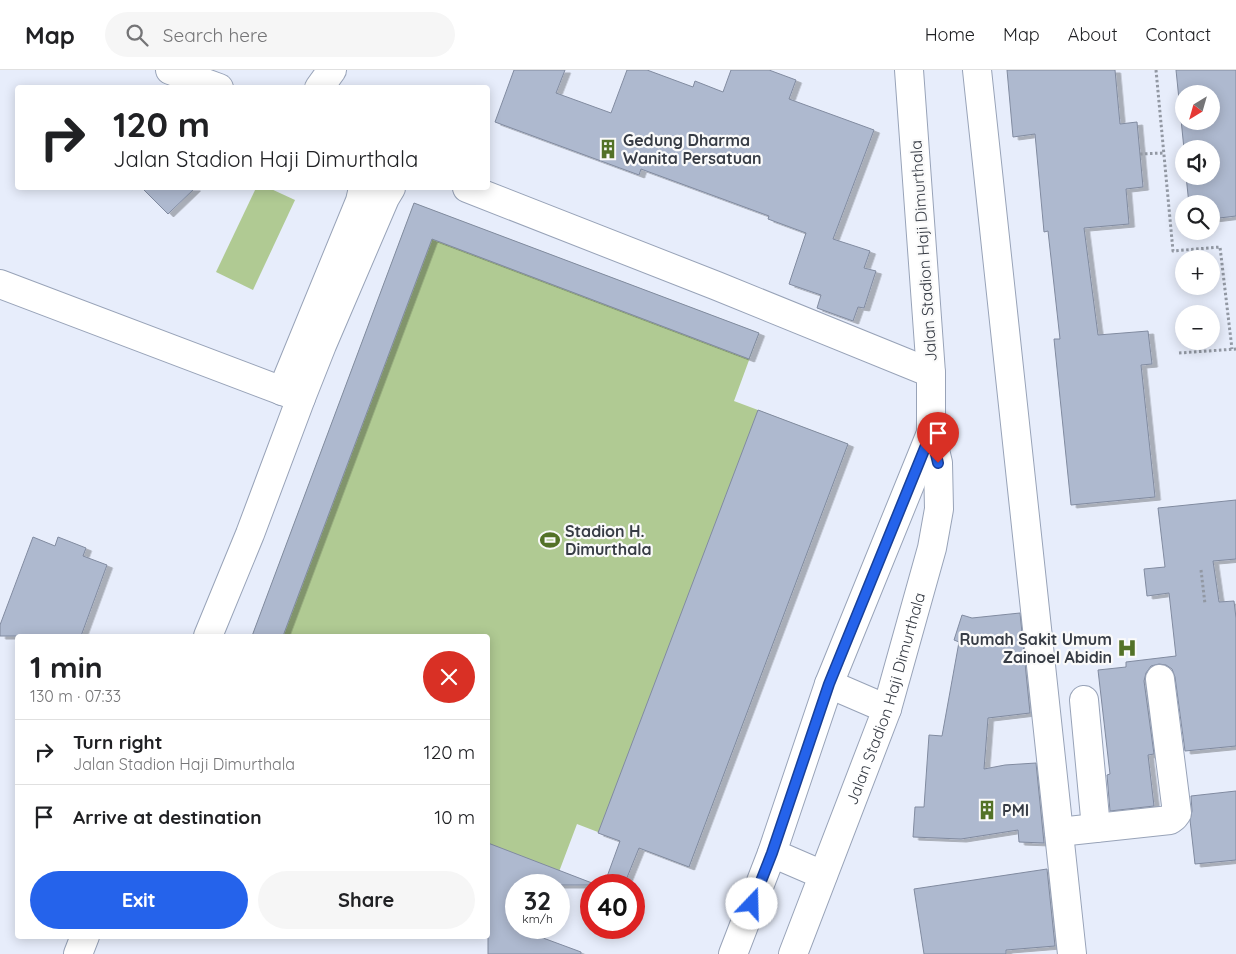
<!DOCTYPE html>
<html lang="en">
<head>
<meta charset="utf-8">
<style>
	:root { --surface:#fff; --page:#f6f6f6; --text:#202124; --muted:#757577; --line:#e0e0e0; --accent:#2563eb }
	body { margin:0; font-family:Quicksand,sans-serif; background:var(--page); color:var(--text); height:100vh; display:flex; flex-direction:column; font-size:19px; white-space:nowrap }
	* { box-sizing:border-box; margin:0 }
	p { font-size:16px; color:var(--muted) }
	.icon { flex:none; width:28px; height:28px; fill:none; stroke:currentColor; stroke-width:2; stroke-linecap:round; stroke-linejoin:round }
	.map { position:relative; flex:1; overflow:hidden }
	.details { position:absolute; left:15px; top:564px; width:475px; height:305px; display:flex; flex-direction:column; background:var(--surface); border-radius:5px; box-shadow:0 2px 12px #0003 }
	.details>* { flex:none }
	.guide { position:absolute; left:15px; top:15px; width:475px; height:105px; border-radius:5px; box-shadow:0 2px 12px #0003; background:#fff; color:var(--text); overflow:hidden }
	.needle { width:32px; rotate:217deg }
	.buttons { position:absolute; left:1175px; top:15px; display:grid; gap:10px }
	.buttons a { display:grid; place-items:center; width:45px; height:45px; border-radius:50%; background:var(--surface); box-shadow:0 2px 12px #0003; font-size:25px }
	.speed { position:absolute; left:505px; top:804px; display:flex; gap:10px; font-size:25px; font-weight:700; text-align:center }
	.speed>* { display:grid; place-content:center; width:65px; height:65px; border-radius:50%; background:var(--surface); box-shadow:0 2px 12px #0003; line-height:1 }
	.speed small { font-size:12px; font-weight:400 }
	.speed .limit { border:8px solid #d22; background:#fff; color:#111 }
	.pin { position:absolute; display:grid; place-items:center; width:42px; height:42px; color:#fff; margin:-51px -21px; border-radius:50% 50% 50% 0; rotate:-45deg; box-shadow:0 0 5px #0007 }
	.pin .icon { rotate:45deg }
	.me { position:absolute; width:55px; margin:-28px; rotate:21deg; stroke-linejoin:round; filter:drop-shadow(0 0 4px #0008) }
	.turn { display:flex; align-items:center; gap:18px; height:105px; padding:0 15px; font-size:22px }
	.turn .icon { width:65px; height:65px; stroke-width:2.5 }
	.turn b { display:block; font-size:35px; line-height:42px }
	.round { display:grid; place-items:center; flex:none; width:52px; height:52px; border-radius:26px; background:var(--page) }
	.summary { display:flex; align-items:center; justify-content:space-between; height:85px; padding:0 15px }
	h1 { font-size:30px; font-weight:800; line-height:38px }
	.button { display:flex; gap:10px; margin-top:auto; padding:10px 15px }
	.button a { flex:1; height:58px; border-radius:30px; background:var(--accent); color:#fff; font-size:20px; font-weight:800; line-height:58px; text-align:center }
	.button a+a { background:var(--page); color:var(--text) }
	ul { padding:0; list-style:none }
	li { display:flex; align-items:center; gap:15px; height:65px; padding:0 15px; border-top:1px solid var(--line) }
	li div { flex:1 }
	li b { display:block; font-size:19px }
	li em { font-style:normal }
	header { display:flex; align-items:center; gap:30px; box-sizing:border-box; height:70px; padding:0 25px; background:var(--surface); border-bottom:1px solid var(--line) }
	header strong { font-size:24px }
	nav { display:flex; gap:28px; margin-inline-start:auto; font-size:18px }
	.search { width:350px; height:45px; background:var(--page); display:flex; align-items:center; gap:12px; box-sizing:border-box; padding:0 18px; border-radius:28px; color:var(--muted); font-size:19px }
	.map>svg:first-child { display:block }
</style>
</head>
<body>
<header>
<strong>Map</strong>
<div class="search"><svg class="icon" aria-label="search" viewBox="0 0 24 24"><circle cx="10" cy="10" r="6"/><path d="M15 15l6 6"/></svg>Search here</div>
<nav><a>Home</a><a>Map</a><a>About</a><a>Contact</a></nav>
</header>
<div class="map">
<svg width="1236" height="884" viewBox="0 0 1236 884">
	<defs>
		<filter id="shadow"><feDropShadow dx="5.5" dy="3" stdDeviation="0" flood-color="#0004"/></filter>
	</defs>
	<rect width="100%" height="100%" fill="#e7edfb"/>
	<!-- green -->
	<g fill="#b0ca93">
		<polygon points="256,118 269,118 295,130 253,220 216,202"/>
		<polygon points="414,133 759,263 734,331 848,374 689,797 577,754 554,815 516,815 516,817 488,807 488,566 252,566"/>
	</g>
	<!-- building -->
	<g fill="#aeb9cf" stroke="#818ba0" fill-rule="evenodd" filter="url(#shadow)">
		<polygon points="514,0 565,0 556,23 611,43 627,0 647,0 693,17 695,11 723,22 731,0 769,0 796,10 789,29 874,60 833,169 870,181 864,198 876,201 864,238 858,237 853,251 817,238 821,225 789,214 806,163 768,149 769,146 641,99 639,105 495,52"/>
		<polygon points="1007,0 1115,0 1120,54 1137,52 1143,117 1126,119 1129,154 1084,158 1098,265 1148,261 1152,294 1141,295 1155,427 1071,435 1054,269 1060,269 1048,161 1044,162 1035,64 1013,67"/>
		<path d="M 1176,0 L 1236,0 L 1236,146 L 1211,149 L 1211,134 L 1189,134 L 1186,106 L 1211,106 L 1211,79 L 1184,79 ZM 1184,24 L 1211,24 L 1211,51 L 1184,51 Z"/>
		<polygon points="142,118 195,118 168,144"/>
		<polygon points="414,133 759,263 749,289 432,169 283,566 252,566"/>
		<polygon points="758,340 848,374 689,797 639,778 624,815 604,815 620,771 598,763"/>
		<polygon points="1236,430 1236,489 1213,491 1219,532 1234,531 1236,548 1236,676 1185,681 1175,607 1172,599 1166,595 1159,594 1151,596 1146,603 1144,611 1154,684 1148,685 1154,736 1110,741 1107,705 1110,704 1098,600 1126,597 1126,592 1176,586 1169,523 1147,526 1144,499 1165,497 1158,438"/>
		<polygon points="33,467 55,476 58,467 86,478 83,486 107,495 81,566 0,566 0,555"/>
		<polygon points="1020,543 1030,643 988,648 984,699 1005,695 1036,693 1044,773 1019,772 1018,760 961,769 913,767 915,737 924,737 929,665 942,666 959,572 954,570 962,545 972,548"/>
		<polygon points="1236,721 1236,790 1195,794 1190,750 1192,741 1191,726"/>
		<polygon points="488,773 592,813 592,815 516,815 516,858 581,882 581,884 488,884"/>
		<polygon points="1047,799 1055,876 1006,880 1006,884 924,884 914,819"/>
	</g>
	<g fill="none" stroke-linecap="round" stroke-linejoin="round">
		<defs>
			<g id="minor">
				<polyline points="170,0 219,18"/>
				<polyline points="977,0 1072,884"/>
				<polyline points="319,18 332,0"/>
				<polyline points="467,118 717,216 931,303"/>
				<polyline points="0,214 301,328"/>
				<polyline points="282,321 360,131 363,118"/>
				<polyline points="208,566 250,464 301,328 322,275 385,128 391,118"/>
				<polyline points="829,614 887,639"/>
				<polyline points="1084,630 1096,758"/>
				<polyline points="1059,762 1170,750 1174,747 1177,743 1160,609"/>
				<polyline points="772,783 823,805"/>
				<polyline points="78,884 85,866"/>
				<polyline points="733,884 772,783 829,614 931,363"/>
				<path id="s1" d="M 793,884 L 887,639 L 932,478 L 939,439 L 938,393 L 931,363 L 931,303 L 909,0"/>
			</g>
		</defs>
		<!-- minor casing -->
		<use href="#minor" stroke="#98a3b8" stroke-width="30"/>
		<!-- path -->
		<g stroke="#9298a3" stroke-width="3" stroke-dasharray="2.5 2.5" stroke-linecap="butt">
			<polyline points="1156,0 1173,181 1220,177 1232,279"/>
			<polyline points="1140,84 1163,83"/>
			<polyline points="1179,283 1236,279"/>
			<polyline points="1201,500 1205,534"/>
		</g>
		<!-- minor -->
		<use href="#minor" stroke="#fff" stroke-width="28"/>
	</g>
	<g fill="none" stroke-linecap="round" stroke-linejoin="round">
		<defs>
			<polyline id="route" points="752,834 772,783 829,614 931,363 938,393"/>
		</defs>
		<!-- route casing -->
		<use href="#route" stroke="#184099" stroke-width="12"/>
		<!-- route -->
		<use href="#route" stroke="#2563eb" stroke-width="9"/>
	</g>
	<!-- icons -->
	<defs>
		<symbol id="building-bare" viewBox="-9 -9 18 18"><path d="M-4-6H4V6H1V3H-1V6H-4ZM-2.5-4.3h1.7v1.8h-1.7ZM.8-4.3h1.7v1.8H.8ZM-2.5-1h1.7V.8h-1.7ZM.8-1h1.7V.8H.8Z" fill="#537228" stroke="#fafafa" stroke-width="2.5" paint-order="stroke"/></symbol>
		<symbol id="stadium-bare" viewBox="-9 -9 18 18"><path d="M0-5a6.5 5 0 1 0 0 10a6.5 5 0 1 0 0-10ZM-3.5-1.8h7v3.6h-7Z" fill="#537228" stroke="#fafafa" stroke-width="2.5" paint-order="stroke"/></symbol>
		<symbol id="hospital-bare" viewBox="-9 -9 18 18"><path d="M-5-5h3v3.5h4V-5h3V5h-3V1.5h-4V5h-3Z" fill="#537228" stroke="#fafafa" stroke-width="2.5" paint-order="stroke"/></symbol>
	</defs>
	<g fill-rule="evenodd">
		<use href="#building-bare" x="594" y="65" width="28" height="28"/>
		<use href="#stadium-bare" x="536" y="456" width="28" height="28"/>
		<use href="#hospital-bare" x="1113" y="564" width="28" height="28"/>
		<use href="#building-bare" x="973" y="726" width="28" height="28"/>
	</g>
	<g text-anchor="middle" stroke-width="4.5" stroke-linejoin="round" paint-order="stroke">
		<!-- poi labels -->
		<g font-size="16" font-weight="bold" fill="#373c45" stroke="#fafafa" text-anchor="start">
			<text x="623" y="76">Gedung Dharma<tspan x="623" dy="18">Wanita Persatuan</tspan></text>
			<text x="565" y="467">Stadion H.<tspan x="565" dy="18">Dimurthala</tspan></text>
			<text x="1112" y="575" text-anchor="end">Rumah Sakit Umum<tspan x="1112" dy="18">Zainoel Abidin</tspan></text>
			<text x="1002" y="746">PMI</text>
		</g>
		<!-- street labels -->
		<g font-size="16" fill="#373c45" stroke="#fafafa">
			<text transform="translate(923 181) rotate(-94)" y="6">Jalan Stadion Haji Dimurthala</text>
			<text dy="6" stroke="none"><textPath href="#s1" startOffset="272">Jalan Stadion Haji Dimurthala</textPath></text>
		</g>
	</g>
</svg>
<div class="buttons">
<a><svg class="needle" viewBox="-14 -14 28 28"><path d="M0-13l5 13h-10z" fill="#e53935"/><path d="M0 13l5-13h-10z" fill="#757577"/></svg></a>
<a><svg class="icon" aria-label="sound" viewBox="0 0 24 24"><path d="M4 9h4l5-4v14l-5-4H4zM17 9q2 3 0 6"/></svg></a>
<a><svg class="icon" aria-label="search" viewBox="0 0 24 24"><circle cx="10" cy="10" r="6"/><path d="M15 15l6 6"/></svg></a>
<a>+</a>
<a>−</a>
</div>
<div class="speed"><div>32<small>km/h</small></div><div class="limit">40</div></div>
<div class="pin" style="left:938px;top:393px;background:#d93025"><svg class="icon" aria-label="arrive" viewBox="0 0 24 24"><path d="M6 21V4h12l-3 4 3 4H6"/></svg></div>
<svg class="me" style="left:752px;top:834px" viewBox="-20 -20 40 40"><circle r="19" fill="#fff"/><path d="M0-13L10 11 0 6-10 11z" fill="#2563eb"/></svg>
<div class="guide">
<div class="turn"><svg class="icon" aria-label="right" viewBox="0 0 24 24"><path d="M7 20v-9h11M14 6l5 5-5 5"/></svg><div><b>120 m</b>Jalan Stadion Haji Dimurthala</div></div>
</div>
<section class="details">
<div class="summary"><div><h1>1 min</h1><p>130 m · 07:33</p></div><a class="round" style="background:#d93025;color:#fff"><svg class="icon" aria-label="close" viewBox="0 0 24 24"><path d="M6 6l12 12M18 6L6 18"/></svg></a></div>
<ul>
<li><svg class="icon" aria-label="right" viewBox="0 0 24 24"><path d="M7 20v-9h11M14 6l5 5-5 5"/></svg><div><b>Turn right</b><p>Jalan Stadion Haji Dimurthala</p></div><em>120 m</em></li>
<li><svg class="icon" aria-label="arrive" viewBox="0 0 24 24"><path d="M6 21V4h12l-3 4 3 4H6"/></svg><div><b>Arrive at destination</b></div><em>10 m</em></li>
</ul>
<div class="button"><a>Exit</a><a>Share</a></div>
</section>
</div>
</body>
</html>
